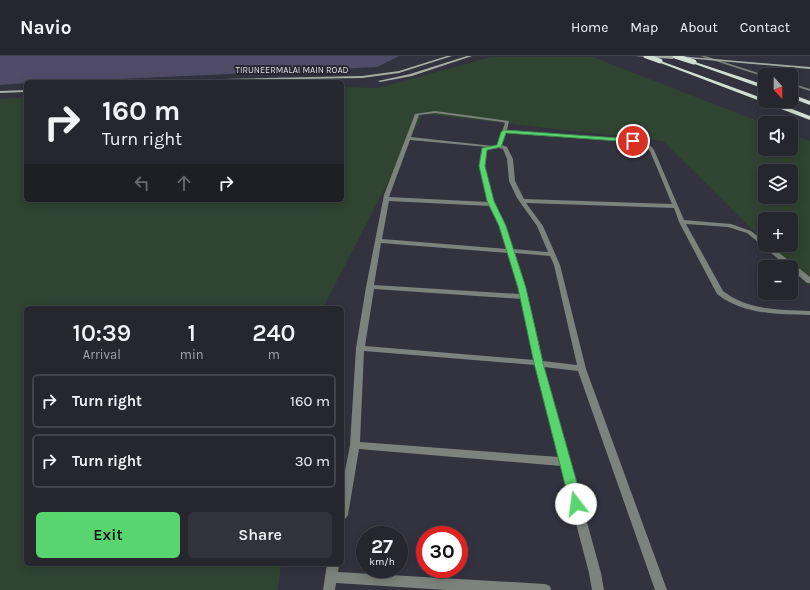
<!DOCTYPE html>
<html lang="en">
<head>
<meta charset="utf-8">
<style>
	:root { --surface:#26262f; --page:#32323b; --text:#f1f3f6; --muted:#a4a5aa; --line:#42434b; --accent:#59d56f }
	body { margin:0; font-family:Karla,sans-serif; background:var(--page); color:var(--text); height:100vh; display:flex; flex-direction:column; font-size:15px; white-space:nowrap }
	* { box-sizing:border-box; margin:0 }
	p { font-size:13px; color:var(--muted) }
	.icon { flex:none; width:22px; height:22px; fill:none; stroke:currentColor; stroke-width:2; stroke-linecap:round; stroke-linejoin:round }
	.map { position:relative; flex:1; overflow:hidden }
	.panel { position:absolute; left:24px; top:250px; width:320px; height:260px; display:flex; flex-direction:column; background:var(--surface); border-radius:6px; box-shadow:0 2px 10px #0003,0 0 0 1px var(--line) }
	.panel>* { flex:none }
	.top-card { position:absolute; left:24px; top:24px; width:320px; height:122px; border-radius:6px; box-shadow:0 2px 10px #0003,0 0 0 1px var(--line); background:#26262f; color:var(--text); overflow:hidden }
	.needle { width:26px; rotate:159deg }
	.buttons { position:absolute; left:758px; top:12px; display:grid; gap:8px }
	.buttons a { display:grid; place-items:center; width:40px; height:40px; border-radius:6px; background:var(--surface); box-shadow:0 2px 10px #0003,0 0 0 1px var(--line); font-size:20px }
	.speed { position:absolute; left:356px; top:470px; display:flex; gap:8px; font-size:20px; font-weight:700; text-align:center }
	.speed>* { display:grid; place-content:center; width:52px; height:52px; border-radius:50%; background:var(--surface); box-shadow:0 2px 10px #0003,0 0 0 1px var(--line); line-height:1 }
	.speed small { font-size:10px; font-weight:400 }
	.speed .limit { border:6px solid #d22; background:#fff; color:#111 }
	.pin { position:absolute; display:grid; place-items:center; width:34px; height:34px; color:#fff; margin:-17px; border:2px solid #fff; border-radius:50%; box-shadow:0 1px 4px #0007 }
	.me { position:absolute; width:44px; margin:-22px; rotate:345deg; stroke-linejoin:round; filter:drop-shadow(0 0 3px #0008) }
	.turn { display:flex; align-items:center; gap:14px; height:84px; padding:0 12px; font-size:18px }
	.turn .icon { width:52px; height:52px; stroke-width:2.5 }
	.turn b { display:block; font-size:28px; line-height:34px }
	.lanes { display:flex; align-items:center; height:38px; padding:0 12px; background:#0003; justify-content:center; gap:20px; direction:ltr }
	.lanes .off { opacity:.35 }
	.eta { display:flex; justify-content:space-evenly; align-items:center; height:68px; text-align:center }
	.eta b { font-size:24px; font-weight:600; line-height:28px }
	.primary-button { display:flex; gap:8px; margin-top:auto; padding:8px 12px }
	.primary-button a { flex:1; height:46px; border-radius:6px; background:var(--accent); color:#111; font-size:16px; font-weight:600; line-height:46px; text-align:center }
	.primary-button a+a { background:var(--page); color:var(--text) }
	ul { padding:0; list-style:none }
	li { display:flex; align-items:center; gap:12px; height:54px; margin:0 8px 6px; padding:0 4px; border:2px solid var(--line); border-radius:6px }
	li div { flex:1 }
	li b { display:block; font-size:15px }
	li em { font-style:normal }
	header { display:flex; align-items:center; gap:24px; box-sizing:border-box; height:56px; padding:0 20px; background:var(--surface); border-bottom:1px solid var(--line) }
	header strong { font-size:19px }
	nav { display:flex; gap:22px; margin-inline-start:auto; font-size:14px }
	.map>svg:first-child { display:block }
</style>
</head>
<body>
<header>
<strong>Navio</strong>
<nav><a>Home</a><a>Map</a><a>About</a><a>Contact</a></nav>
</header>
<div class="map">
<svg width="810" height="534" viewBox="0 0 810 534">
	<rect width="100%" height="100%" fill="#33323f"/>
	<!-- green -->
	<path fill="#304432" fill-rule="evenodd" d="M 491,1 L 593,1 L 765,68 L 765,93 L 791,93 L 791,78 L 810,85 L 810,230 L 768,189 L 791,189 L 791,163 L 765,163 L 765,186 L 663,85 L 423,58 L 323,252 L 26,252 L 26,508 L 281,508 L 278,534 L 0,534 L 0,43 L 26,41 L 26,144 L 342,144 L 342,31 L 378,32 ZM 765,115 L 791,115 L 791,141 L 765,141 Z"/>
	<!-- water -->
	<polygon fill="#504c68" points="0,0 399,0 377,11 55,26 26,26 26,27 0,29"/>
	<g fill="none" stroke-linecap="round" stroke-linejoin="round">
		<!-- minor -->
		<g fill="#7c827c" fill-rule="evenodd">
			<path d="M 435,55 L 509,65 L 507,74 L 633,84 L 651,90 L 654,94 L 684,164 L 731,168 L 751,175 L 765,186 L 765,189 L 769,189 L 810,221 L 810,227 L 807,227 L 791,213 L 791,211 L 788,211 L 747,177 L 728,171 L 686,168 L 723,235 C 749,255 778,253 810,255 L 810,259 C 777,258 744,259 717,238 L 679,166 L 674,152 L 526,147 L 543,170 L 560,209 L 586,313 L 667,534 L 655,534 L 578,315 L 544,311 L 601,517 L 604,534 L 592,534 L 589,517 L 561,410 L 359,393 L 348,459 L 346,462 L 342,464 L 342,430 L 350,389 L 356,292 L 366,231 L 384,139 L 415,58 ZM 435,57 L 502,66 L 505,67 L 497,89 L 493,90 L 411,81 L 419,59 ZM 506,77 L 632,86 L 647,92 L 650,95 L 672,148 L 524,143 L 515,125 L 513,103 L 507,91 L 502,89 ZM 410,84 L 487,91 L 483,93 L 479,110 L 488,146 L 389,141 ZM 499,92 L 503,93 L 507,103 L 509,125 L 517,142 L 537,170 L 548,196 L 513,193 L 506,170 L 493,145 L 485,110 L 487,94 ZM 389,145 L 489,150 L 500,170 L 507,193 L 382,183 ZM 381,187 L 508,197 L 520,238 L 374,229 ZM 515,197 L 550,200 L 554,209 L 577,309 L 543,305 L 526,232 ZM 374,233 L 521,243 L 534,304 L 365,290 ZM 364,295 L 535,309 L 559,401 L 360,386 Z"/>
			<polygon points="327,508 339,508 338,516 545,528 550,530 551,534 447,534 336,527 335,534 323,534"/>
		</g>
		<!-- tertiary -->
		<g fill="#7c827c" fill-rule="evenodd">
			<polygon points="700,0 705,0 765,19 765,21"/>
			<polygon points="791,27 810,33 810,35 791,29"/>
		</g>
		<!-- secondary -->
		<g fill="#a5aea5" fill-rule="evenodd">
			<polygon points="447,0 452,0 399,17 362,22 130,26 132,25 362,20 399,15"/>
			<polygon points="467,0 472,0 412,20 380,26 378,25 410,18"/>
			<polygon points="635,0 679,0 810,11 810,13 674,1 673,3"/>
			<polygon points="26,34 26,36 0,37 0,35"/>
		</g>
		<!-- trunk -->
		<g fill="#d2dfd3" fill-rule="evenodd">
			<polygon points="658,4 765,43 765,45 771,45 810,60 810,64 658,6"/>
			<polygon points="692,5 765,29 765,33 692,7"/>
			<polygon points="791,38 810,45 810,49 791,42"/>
		</g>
		<!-- trunk-bridge -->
		<g stroke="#d2dfd3" stroke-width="5">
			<polyline points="646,0 660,5"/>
			<polyline points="675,0 694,6"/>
		</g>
	</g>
	<!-- route -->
	<polygon fill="#59d56f" stroke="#3a8a48" points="504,74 633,83 636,85 633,86 506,77 501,91 487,94 485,110 494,145 506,170 526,232 543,307 583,448 581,451 576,453 572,451 570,448 534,307 518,232 499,170 487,145 479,110 482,92 497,89 501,76"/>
	<g text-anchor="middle" stroke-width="4" stroke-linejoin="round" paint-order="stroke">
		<!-- far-street labels -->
		<g font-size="9" fill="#dedde6" stroke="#292834">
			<text x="292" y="17">TIRUNEERMALAI MAIN ROAD</text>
		</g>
	</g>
</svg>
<div class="buttons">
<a><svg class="needle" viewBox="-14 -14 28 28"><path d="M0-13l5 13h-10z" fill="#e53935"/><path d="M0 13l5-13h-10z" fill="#a4a5aa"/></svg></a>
<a><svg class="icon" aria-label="sound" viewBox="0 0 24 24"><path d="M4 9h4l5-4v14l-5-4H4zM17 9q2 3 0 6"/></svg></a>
<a><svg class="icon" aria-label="layers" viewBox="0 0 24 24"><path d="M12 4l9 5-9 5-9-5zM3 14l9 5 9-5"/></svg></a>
<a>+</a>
<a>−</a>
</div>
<div class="speed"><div>27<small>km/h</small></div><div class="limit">30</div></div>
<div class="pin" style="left:633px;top:85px;background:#d93025"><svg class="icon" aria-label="arrive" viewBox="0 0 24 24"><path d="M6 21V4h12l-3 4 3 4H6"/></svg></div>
<svg class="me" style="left:576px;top:448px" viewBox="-20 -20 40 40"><circle r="19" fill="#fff"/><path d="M0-13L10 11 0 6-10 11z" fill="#59d56f"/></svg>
<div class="top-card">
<div class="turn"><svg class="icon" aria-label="right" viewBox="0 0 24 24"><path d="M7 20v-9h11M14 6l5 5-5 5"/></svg><div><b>160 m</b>Turn right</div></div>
<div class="lanes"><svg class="icon off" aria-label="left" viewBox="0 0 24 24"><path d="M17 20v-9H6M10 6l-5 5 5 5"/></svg><svg class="icon off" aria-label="ahead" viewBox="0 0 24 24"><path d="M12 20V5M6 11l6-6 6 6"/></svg><svg class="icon" aria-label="right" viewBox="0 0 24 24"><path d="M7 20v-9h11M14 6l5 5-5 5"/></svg></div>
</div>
<section class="panel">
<div class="eta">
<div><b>10:39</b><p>Arrival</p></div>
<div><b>1</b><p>min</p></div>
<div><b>240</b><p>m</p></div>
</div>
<ul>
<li><svg class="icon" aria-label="right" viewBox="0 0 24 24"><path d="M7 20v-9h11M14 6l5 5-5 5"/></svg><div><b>Turn right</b></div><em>160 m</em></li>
<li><svg class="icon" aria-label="right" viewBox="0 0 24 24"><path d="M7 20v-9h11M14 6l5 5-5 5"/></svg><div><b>Turn right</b></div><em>30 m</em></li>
</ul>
<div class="primary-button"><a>Exit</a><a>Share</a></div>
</section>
</div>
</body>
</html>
